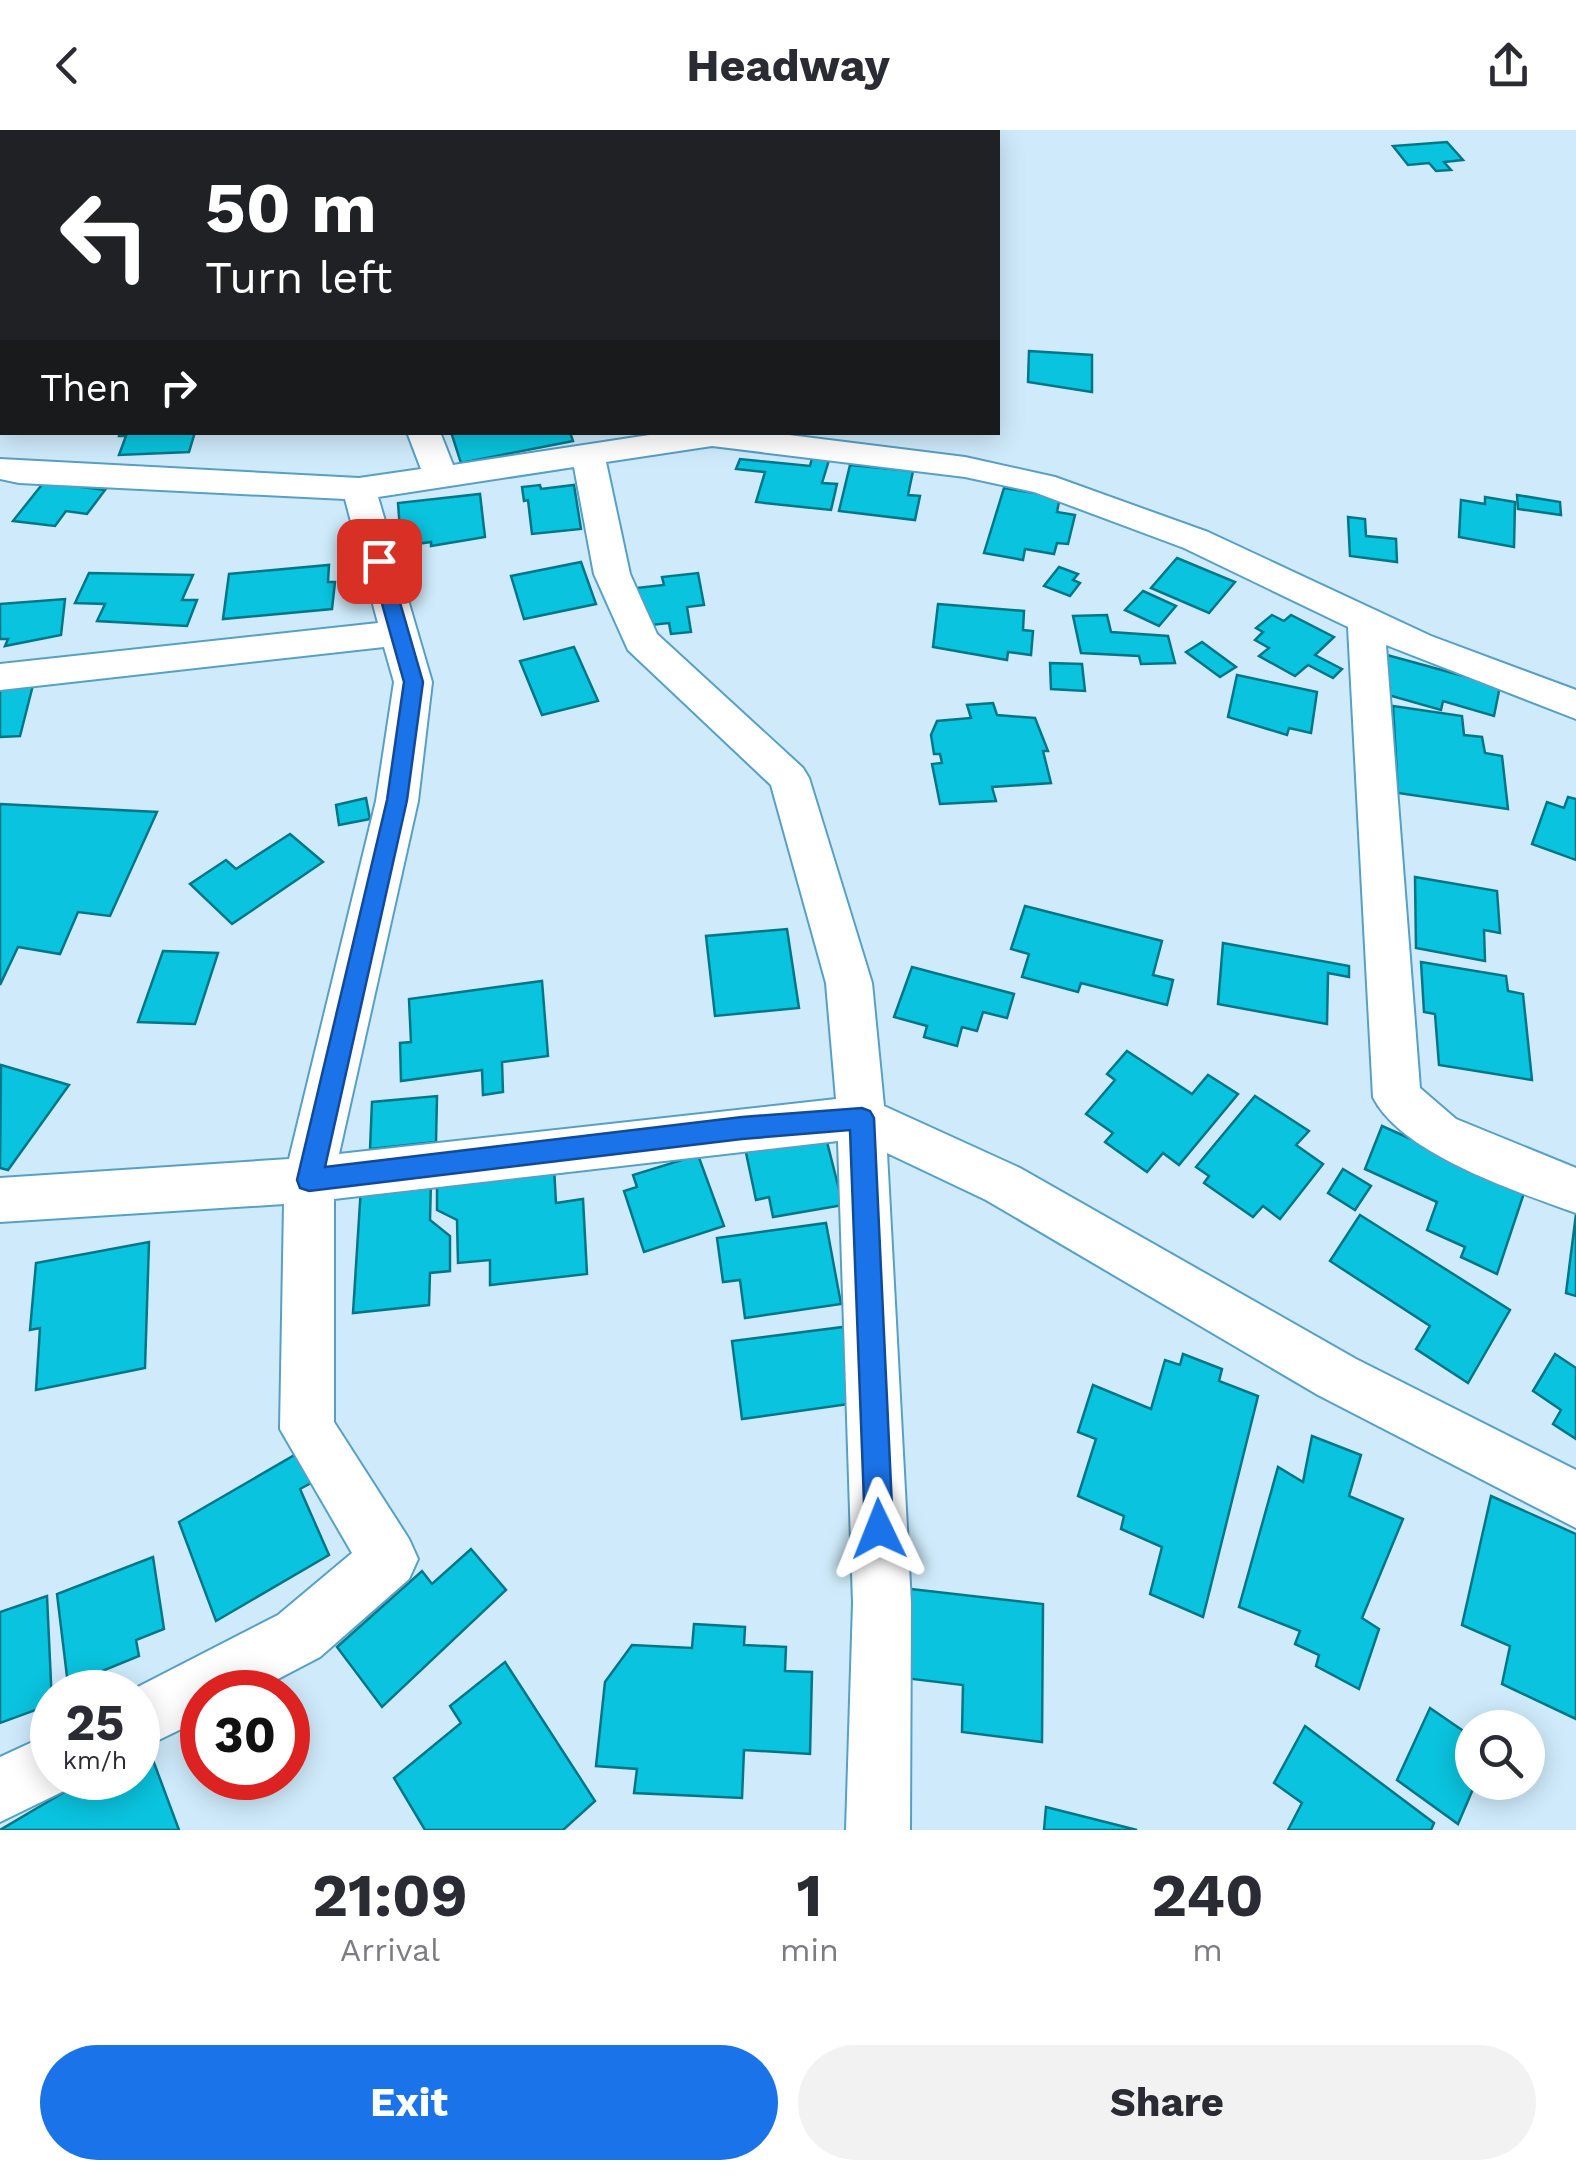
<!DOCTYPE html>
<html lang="en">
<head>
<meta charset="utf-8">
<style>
	:root { --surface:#fff; --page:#f2f2f3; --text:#2b2b33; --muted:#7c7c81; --accent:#1a73e8 }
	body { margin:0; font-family:"Work Sans",sans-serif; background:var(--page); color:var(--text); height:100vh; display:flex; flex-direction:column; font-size:38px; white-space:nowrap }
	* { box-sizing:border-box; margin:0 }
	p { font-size:32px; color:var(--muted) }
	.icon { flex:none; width:55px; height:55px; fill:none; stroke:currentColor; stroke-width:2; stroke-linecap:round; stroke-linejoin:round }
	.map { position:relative; height:1700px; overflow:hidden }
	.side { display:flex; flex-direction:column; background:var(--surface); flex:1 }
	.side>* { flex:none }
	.hud { position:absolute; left:0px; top:0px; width:1000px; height:305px; box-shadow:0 5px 25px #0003; background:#202124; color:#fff; overflow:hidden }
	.buttons { position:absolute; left:1455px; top:1580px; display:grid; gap:20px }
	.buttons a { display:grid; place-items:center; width:90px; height:90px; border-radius:50%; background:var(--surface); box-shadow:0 5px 25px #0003; font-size:50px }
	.speed { position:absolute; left:30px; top:1540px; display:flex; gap:20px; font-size:50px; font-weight:700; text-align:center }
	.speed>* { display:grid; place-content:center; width:130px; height:130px; border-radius:50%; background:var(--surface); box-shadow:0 5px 25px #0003; line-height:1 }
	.speed small { font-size:25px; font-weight:400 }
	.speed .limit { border:15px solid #d22; background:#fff; color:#111 }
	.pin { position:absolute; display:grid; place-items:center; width:85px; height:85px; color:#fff; margin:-42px; border-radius:20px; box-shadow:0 5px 15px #0006 }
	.me { position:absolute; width:110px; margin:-55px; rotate:358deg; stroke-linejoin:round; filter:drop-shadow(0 0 8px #0008) }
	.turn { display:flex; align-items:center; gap:35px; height:210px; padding:0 40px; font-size:45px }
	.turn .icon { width:130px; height:130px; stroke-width:2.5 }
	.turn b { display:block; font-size:70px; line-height:85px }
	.then { display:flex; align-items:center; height:95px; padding:0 40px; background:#0003; gap:20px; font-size:38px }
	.eta { display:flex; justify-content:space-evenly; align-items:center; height:170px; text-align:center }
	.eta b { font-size:60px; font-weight:700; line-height:70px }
	.primary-button { display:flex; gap:20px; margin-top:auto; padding:20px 40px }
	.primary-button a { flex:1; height:115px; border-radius:60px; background:var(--accent); color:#fff; font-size:40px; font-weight:700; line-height:115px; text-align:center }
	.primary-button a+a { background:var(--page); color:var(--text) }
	header { display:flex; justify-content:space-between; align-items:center; height:130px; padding:0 40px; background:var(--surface); font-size:45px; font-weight:700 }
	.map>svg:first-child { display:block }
</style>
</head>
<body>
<header><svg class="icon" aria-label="back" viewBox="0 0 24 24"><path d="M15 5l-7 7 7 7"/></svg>Headway<svg class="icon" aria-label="share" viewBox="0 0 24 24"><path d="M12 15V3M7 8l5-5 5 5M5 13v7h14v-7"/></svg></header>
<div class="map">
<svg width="1576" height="1700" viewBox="0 0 1576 1700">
	<rect width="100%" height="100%" fill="#cfebfb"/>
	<!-- building -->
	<g fill="#0ac3de" stroke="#078" stroke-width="2.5">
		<polygon points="1447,12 1463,30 1444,32 1451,40 1436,41 1429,33 1408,35 1393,16"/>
		<polygon points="1029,221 1092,225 1092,262 1028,252"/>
		<polygon points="120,302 195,302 189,322 119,325 126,306 119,306"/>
		<polygon points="451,302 570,302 573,311 461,333"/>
		<polygon points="812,328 829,330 822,353 837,354 831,380 756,372 765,342 736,339 740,329 810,336"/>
		<polygon points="850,335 913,341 908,365 920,366 915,390 839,381"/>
		<polygon points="44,352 105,360 87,384 66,381 55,396 13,391"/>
		<polygon points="540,355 541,359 574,355 581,399 532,404 528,370 524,371 522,357"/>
		<polygon points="1004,358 1060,367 1057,382 1075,385 1068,414 1057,413 1054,424 1025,419 1023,430 984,423"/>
		<polygon points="480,364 485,407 431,416 431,412 409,415 409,399 400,400 398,373"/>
		<polygon points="1517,365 1560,372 1561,385 1518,379"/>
		<polygon points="1485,367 1515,372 1514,417 1459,407 1461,370 1485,374"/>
		<polygon points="1348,387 1365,389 1366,406 1396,409 1397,432 1350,426"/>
		<polygon points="1177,428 1235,452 1209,483 1151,458"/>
		<polygon points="581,432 596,474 524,489 511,446"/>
		<polygon points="329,435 328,452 335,452 332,479 223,489 229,444"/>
		<polygon points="1059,437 1078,444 1073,450 1080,453 1070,466 1044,456"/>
		<polygon points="89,443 193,445 182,470 197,470 187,496 97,491 105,474 75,473"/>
		<polygon points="698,443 704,475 687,477 691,502 671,504 669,493 642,496 636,458 664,455 662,447"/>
		<polygon points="1143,461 1176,476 1159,496 1125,480"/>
		<polygon points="65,469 61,505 5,516 8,509 0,509 0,474"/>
		<polygon points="938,474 1024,481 1023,500 1033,501 1031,525 1008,522 1007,530 933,517"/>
		<polygon points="1107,485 1111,502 1168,506 1175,533 1141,534 1139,526 1081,523 1073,486"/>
		<polygon points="1272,485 1284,491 1291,485 1334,507 1315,525 1342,539 1333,548 1308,535 1295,546 1259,526 1269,518 1255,510 1263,502 1256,498"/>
		<polygon points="1202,512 1236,537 1220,547 1186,522"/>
		<polygon points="574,517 598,571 542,585 520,531"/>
		<polygon points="1387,525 1500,556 1494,586 1443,571 1441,580 1388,565 1390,558 1378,555"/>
		<polygon points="1050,533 1082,534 1085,561 1051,559"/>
		<polygon points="1237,545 1317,562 1311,603 1289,598 1287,605 1228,587"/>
		<polygon points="33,555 20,606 0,607 0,558"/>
		<polygon points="993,573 997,585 1035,588 1048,621 1043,621 1051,653 992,657 996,671 940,674 932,634 942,633 940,624 934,624 931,605 937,591 971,588 967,575"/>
		<polygon points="1393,576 1462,586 1464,605 1482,607 1485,623 1502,626 1508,679 1398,663"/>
		<polygon points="1568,667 1576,669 1576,730 1532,714 1547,672 1564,678"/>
		<polygon points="366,668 370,689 339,695 336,675"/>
		<polygon points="0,674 157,682 110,786 78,782 60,824 18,817 0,855"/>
		<polygon points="290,704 323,732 232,794 190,754 226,730 236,739"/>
		<polygon points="1415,747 1497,761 1500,803 1484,800 1485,831 1416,818"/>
		<polygon points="1025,776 1162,811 1153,845 1173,850 1167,875 1081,853 1078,862 1022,847 1029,824 1011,819"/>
		<polygon points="787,799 799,878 715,886 706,806"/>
		<polygon points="1223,813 1349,836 1349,847 1328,843 1327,894 1218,874"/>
		<polygon points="163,821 218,823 195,894 138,892"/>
		<polygon points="1421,832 1506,846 1508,861 1523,864 1532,950 1439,935 1435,884 1424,882"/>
		<polygon points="912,837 1014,864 1007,888 983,882 977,901 962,897 957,916 924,907 927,896 894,887"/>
		<polygon points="542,851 548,926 502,932 503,962 483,965 482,940 401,951 400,913 411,912 409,869"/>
		<polygon points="1127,921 1192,964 1208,945 1238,964 1179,1035 1163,1023 1147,1042 1105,1012 1113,1003 1086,984 1115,950 1107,944"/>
		<polygon points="1,935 69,955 8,1040 0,1038"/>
		<polygon points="437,966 436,1012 370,1019 372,972"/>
		<polygon points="1255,966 1309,1001 1296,1015 1323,1034 1280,1089 1263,1076 1253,1087 1204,1053 1209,1046 1196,1037"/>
		<polygon points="1382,996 1525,1060 1497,1144 1461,1127 1465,1117 1427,1100 1437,1072 1365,1039"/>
		<polygon points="825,1004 843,1075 773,1087 769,1067 756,1070 745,1018"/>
		<polygon points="698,1025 724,1096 644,1122 624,1061 637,1057 633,1045"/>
		<polygon points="554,1037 556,1073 583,1069 587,1144 490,1155 490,1130 458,1133 457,1090 437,1080 437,1050"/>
		<polygon points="1343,1039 1371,1056 1355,1080 1328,1063"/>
		<polygon points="431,1050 430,1090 450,1106 450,1141 430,1143 429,1175 353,1183 361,1057"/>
		<polygon points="1576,1084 1576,1166 1566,1163"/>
		<polygon points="1360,1085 1510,1180 1468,1253 1416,1219 1430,1196 1330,1131"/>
		<polygon points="826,1093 841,1174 745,1188 740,1150 723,1152 717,1108"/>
		<polygon points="149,1112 145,1238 36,1260 40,1198 30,1200 36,1133"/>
		<polygon points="843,1197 856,1273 742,1289 732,1211"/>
		<polygon points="1183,1224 1222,1239 1219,1251 1258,1266 1203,1487 1150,1464 1162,1417 1121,1399 1124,1386 1078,1366 1096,1309 1078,1302 1093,1255 1151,1279 1165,1230 1180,1235"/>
		<polygon points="1555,1224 1576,1238 1576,1309 1553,1294 1561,1280 1533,1261"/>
		<polygon points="1312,1306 1361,1325 1349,1366 1403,1389 1362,1488 1379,1499 1359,1559 1316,1536 1319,1525 1295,1514 1300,1501 1239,1477 1278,1337 1303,1352"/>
		<polygon points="310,1316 324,1346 300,1359 329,1425 216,1491 179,1392"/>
		<polygon points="1491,1366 1576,1404 1576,1589 1502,1554 1510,1516 1462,1495"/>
		<polygon points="471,1419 506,1460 382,1577 337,1517 422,1441 432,1454"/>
		<polygon points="153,1427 164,1499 136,1510 139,1526 68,1555 57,1464"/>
		<polygon points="902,1458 1043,1474 1042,1612 962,1602 963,1555 896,1547"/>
		<polygon points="47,1466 52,1574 0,1593 0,1482"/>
		<polygon points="694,1494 745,1497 744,1515 786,1517 785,1541 812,1542 810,1624 744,1620 742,1668 634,1663 637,1639 596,1636 605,1552 632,1515 692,1518"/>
		<polygon points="505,1532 595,1671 563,1700 425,1700 394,1648 461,1593 450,1576"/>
		<polygon points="1430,1578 1472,1607 1472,1652 1476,1652 1458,1694 1397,1650"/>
		<polygon points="1305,1596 1434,1693 1431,1700 1288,1700 1302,1673 1274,1653"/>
		<polygon points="147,1614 179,1700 0,1700 88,1648 138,1648 138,1619"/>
		<polygon points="1046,1677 1137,1700 1044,1700"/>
	</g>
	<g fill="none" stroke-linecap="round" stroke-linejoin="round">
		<defs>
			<g id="minor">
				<polygon points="248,0 275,0 276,2 250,2"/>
				<polygon points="529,0 559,0 560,2 531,2"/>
				<polygon points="2,122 2,140 0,141 0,123"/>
				<path d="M 407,302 L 440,302 L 453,335 L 669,302 L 765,302 L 965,327 L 1055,347 L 1208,402 L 1431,506 L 1576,560 L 1576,589 L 1386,515 L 1420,958 L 1456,989 L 1576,1038 L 1576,1083 C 1518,1062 1401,1024 1373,967 L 1348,497 L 1184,418 L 1034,362 L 965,347 L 712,316 L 606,332 L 630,444 L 657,504 L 803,638 L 809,648 L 872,853 L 884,976 L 1020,1038 L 1356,1229 L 1576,1340 L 1576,1398 L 1318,1265 L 986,1070 L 887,1023 L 911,1473 L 910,1700 L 846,1700 L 853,1473 L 838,1011 L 334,1069 L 334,1292 L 409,1409 L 418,1429 L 409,1449 L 320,1527 L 253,1562 L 202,1562 L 202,1589 L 138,1620 L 138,1562 L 128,1562 L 278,1485 L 352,1423 L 280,1299 L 284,1074 L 0,1092 L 0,1048 L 289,1029 L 376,671 L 394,552 L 384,517 L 0,560 L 0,534 L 378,493 L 345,369 L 19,353 L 0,349 L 0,329 L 359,348 L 421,339 ZM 574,337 L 594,444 L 628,520 L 771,655 L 826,853 L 836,969 L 339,1024 L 418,671 L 432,552 L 378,367 Z"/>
				<polygon points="52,1603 52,1648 78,1648 74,1656 0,1692 0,1627"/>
			</g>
		</defs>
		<!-- minor casing -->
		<use href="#minor" stroke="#57a0c5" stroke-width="4"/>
		<!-- minor -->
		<use href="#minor" fill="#fff" fill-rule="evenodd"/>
	</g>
	<!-- route -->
	<polygon fill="#1a73e8" stroke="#114b97" stroke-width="2.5" points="379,425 388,431 423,552 407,670 325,1037 742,987 862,978 870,981 874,988 893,1399 889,1409 879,1413 869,1409 865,1399 850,1000 742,1009 309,1061 300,1058 297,1050 387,670 404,552 370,431"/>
</svg>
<div class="buttons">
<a><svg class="icon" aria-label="search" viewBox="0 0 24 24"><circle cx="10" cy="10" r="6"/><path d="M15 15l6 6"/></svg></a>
</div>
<div class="speed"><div>25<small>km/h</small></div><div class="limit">30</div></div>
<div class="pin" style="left:379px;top:431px;background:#d93025"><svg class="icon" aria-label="arrive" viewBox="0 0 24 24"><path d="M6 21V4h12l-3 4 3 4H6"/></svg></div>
<svg class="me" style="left:879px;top:1399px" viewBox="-20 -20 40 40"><path d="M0-17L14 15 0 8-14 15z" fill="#1a73e8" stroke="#fff" stroke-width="4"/></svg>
<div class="hud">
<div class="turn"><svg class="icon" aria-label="left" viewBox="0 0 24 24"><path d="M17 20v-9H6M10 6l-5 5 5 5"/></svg><div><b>50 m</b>Turn left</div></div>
<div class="then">Then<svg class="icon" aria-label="right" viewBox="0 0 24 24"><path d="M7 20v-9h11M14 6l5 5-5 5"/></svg></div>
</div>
</div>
<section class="side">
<div class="eta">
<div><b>21:09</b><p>Arrival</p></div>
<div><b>1</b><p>min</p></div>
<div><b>240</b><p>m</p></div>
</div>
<div class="primary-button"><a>Exit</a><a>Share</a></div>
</section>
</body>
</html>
